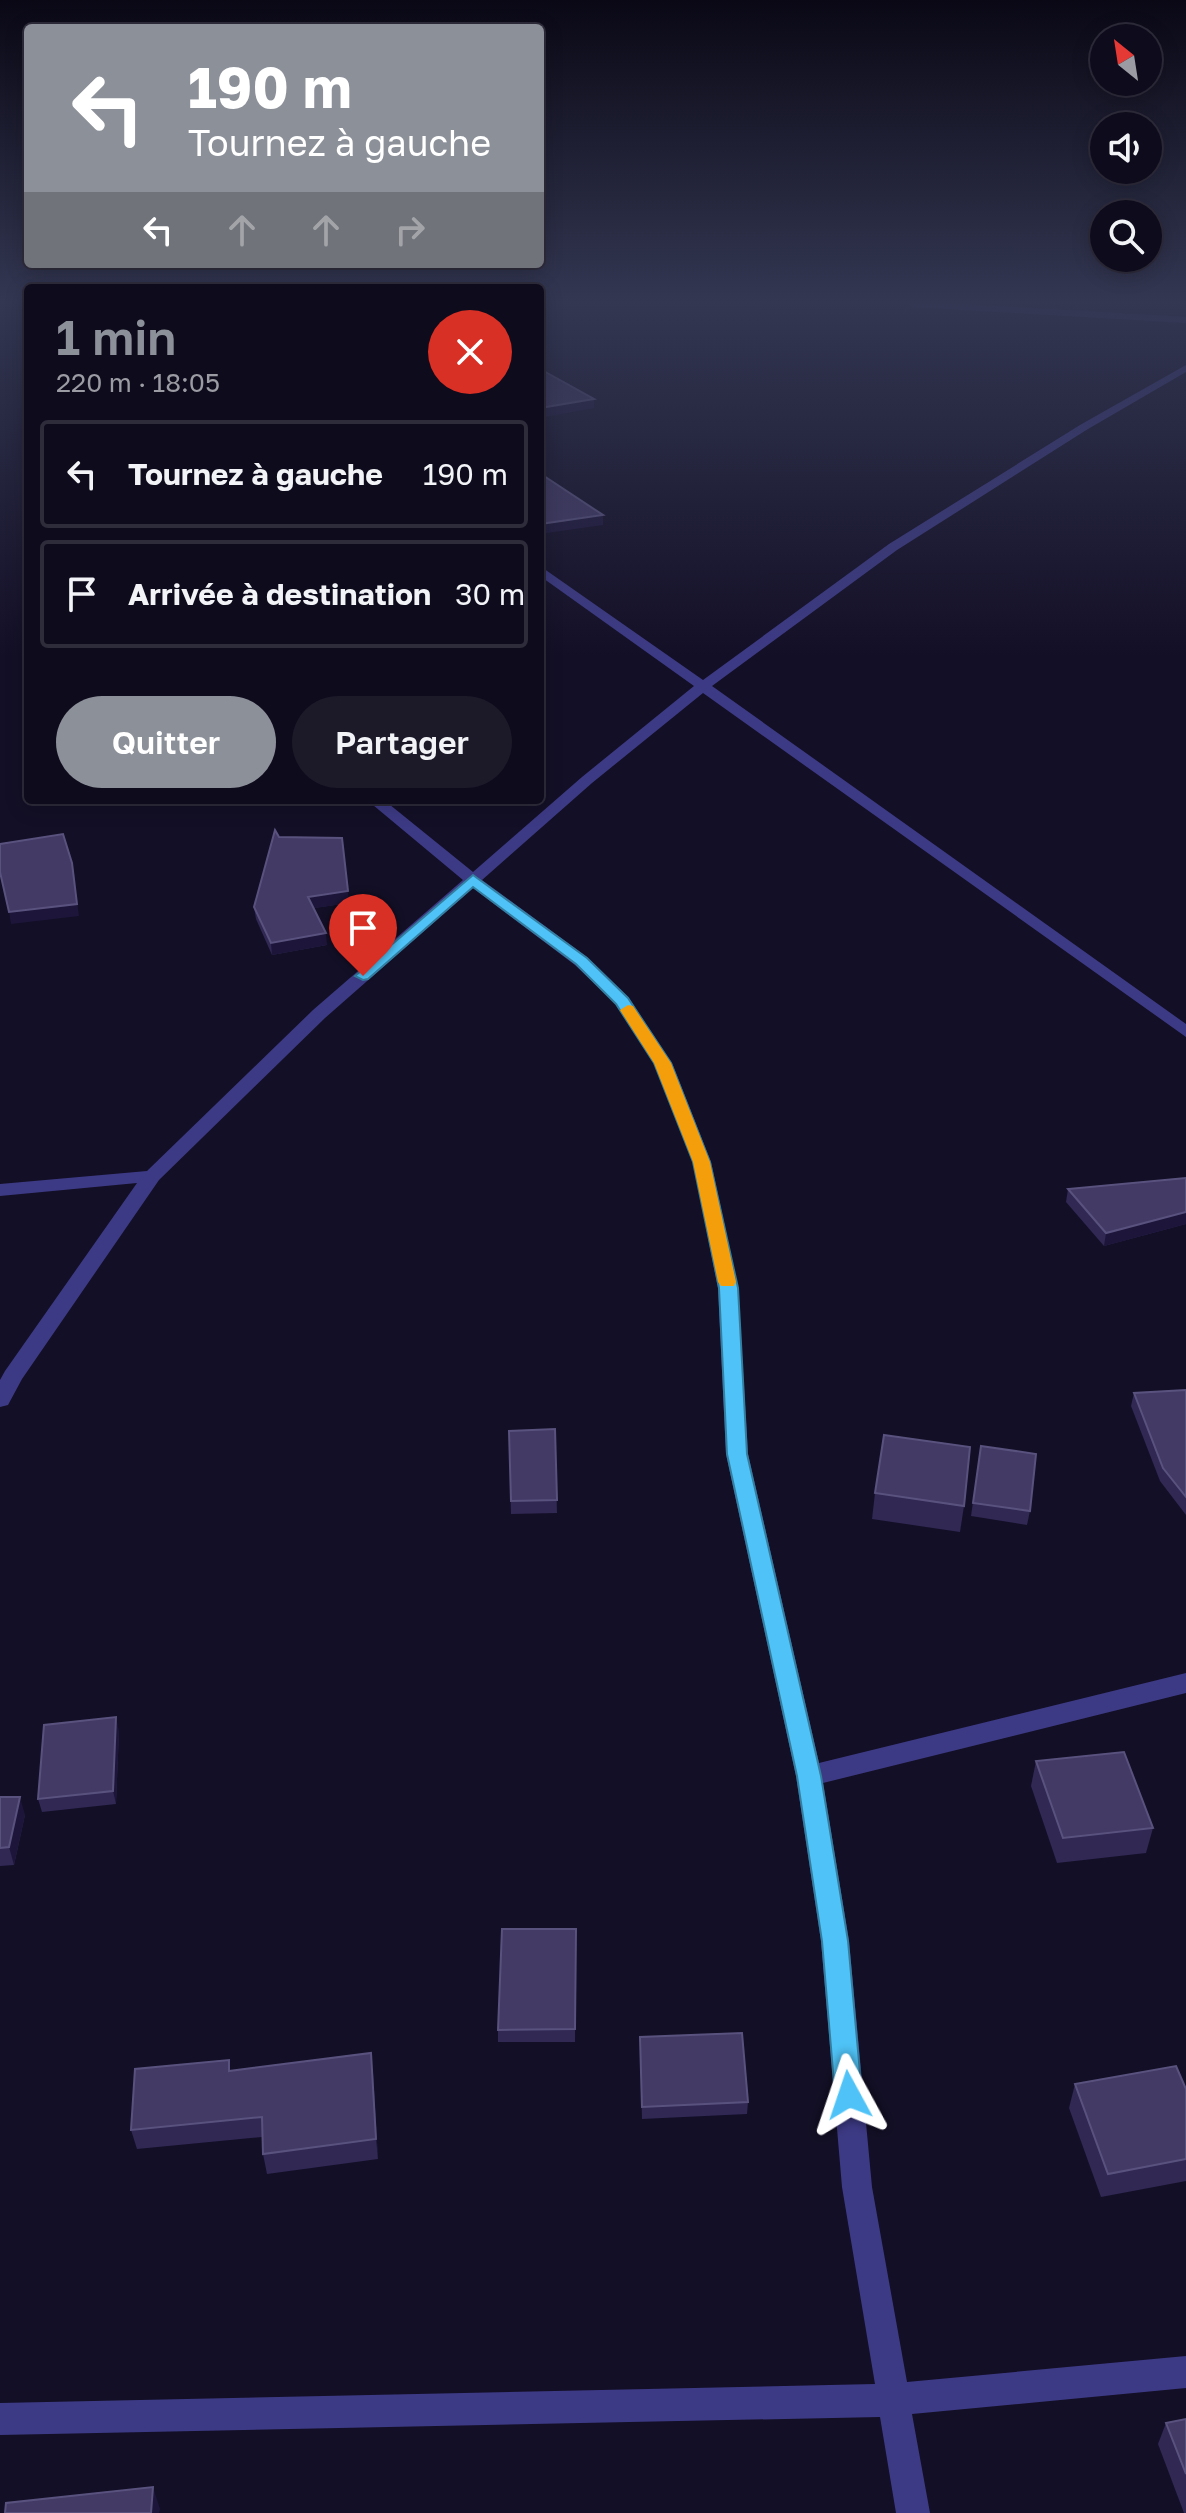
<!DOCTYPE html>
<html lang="fr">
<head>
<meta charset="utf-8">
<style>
	:root { --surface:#0e0b1c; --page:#1c1929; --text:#f1f3f6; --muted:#9b9ba3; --line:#2e2b3b; --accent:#8c9099 }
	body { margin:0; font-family:"Golos Text",sans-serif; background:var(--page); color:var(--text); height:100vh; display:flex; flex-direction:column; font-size:30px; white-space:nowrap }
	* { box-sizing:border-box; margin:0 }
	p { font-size:26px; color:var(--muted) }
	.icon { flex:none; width:44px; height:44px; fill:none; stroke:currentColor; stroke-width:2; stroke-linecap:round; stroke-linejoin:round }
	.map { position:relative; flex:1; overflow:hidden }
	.sheet { position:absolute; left:24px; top:284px; width:520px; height:520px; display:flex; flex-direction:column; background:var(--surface); border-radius:8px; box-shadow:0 4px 20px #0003,0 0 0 2px var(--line) }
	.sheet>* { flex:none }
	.guide { position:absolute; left:24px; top:24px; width:520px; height:244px; border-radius:8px; box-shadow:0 4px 20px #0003,0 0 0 2px var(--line); background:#8c9099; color:#fff; overflow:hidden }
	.needle { width:52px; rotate:330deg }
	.fabs { position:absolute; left:1090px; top:24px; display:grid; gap:16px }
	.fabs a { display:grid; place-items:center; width:72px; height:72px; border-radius:50%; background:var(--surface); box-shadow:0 4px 20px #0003,0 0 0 2px var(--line); font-size:40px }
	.pin { position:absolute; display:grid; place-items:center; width:68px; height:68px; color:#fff; margin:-82px -34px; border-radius:50% 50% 50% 0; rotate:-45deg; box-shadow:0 0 8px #0007 }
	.pin .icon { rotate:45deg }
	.me { position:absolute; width:88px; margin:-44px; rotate:355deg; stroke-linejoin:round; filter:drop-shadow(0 0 6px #0008) }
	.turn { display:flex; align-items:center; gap:28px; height:168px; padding:0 32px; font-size:36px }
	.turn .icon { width:104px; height:104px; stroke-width:2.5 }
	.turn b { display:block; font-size:56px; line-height:68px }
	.lanes { display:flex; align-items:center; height:76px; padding:0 32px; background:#0003; justify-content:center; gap:40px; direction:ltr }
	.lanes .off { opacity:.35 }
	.round { display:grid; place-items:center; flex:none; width:84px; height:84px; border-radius:42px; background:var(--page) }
	.headline { display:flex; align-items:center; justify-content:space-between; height:136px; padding:0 32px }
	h1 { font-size:48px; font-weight:600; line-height:60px; color:var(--accent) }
	.action { display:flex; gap:16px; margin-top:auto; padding:16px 32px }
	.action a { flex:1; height:92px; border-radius:48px; background:var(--accent); color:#fff; font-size:32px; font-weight:600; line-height:92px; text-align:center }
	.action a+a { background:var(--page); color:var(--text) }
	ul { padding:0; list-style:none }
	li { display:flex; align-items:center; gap:24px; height:108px; margin:0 16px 12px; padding:0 16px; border:4px solid var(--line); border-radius:8px }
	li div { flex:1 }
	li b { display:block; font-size:30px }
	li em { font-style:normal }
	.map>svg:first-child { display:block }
</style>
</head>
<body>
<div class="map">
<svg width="1186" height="2513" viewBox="0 0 1186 2513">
	<rect width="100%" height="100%" fill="#130f26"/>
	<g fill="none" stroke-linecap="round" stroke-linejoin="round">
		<!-- street -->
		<g fill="#3d3a85" fill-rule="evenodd">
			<polygon points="21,304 28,304 28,311 25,310"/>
			<polygon points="908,304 963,304 1186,317 1186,323 913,307"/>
			<polygon points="1186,365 1186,372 1088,429 897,550 712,686 1186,1024 1186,1037 703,693 592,783 482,880 587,957 628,997 672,1063 711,1162 738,1288 748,1454 819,1763 1186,1673 1186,1693 823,1783 849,1941 872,2187 907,2382 1186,2356 1186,2388 912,2414 930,2513 896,2513 880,2417 0,2435 0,2403 875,2384 842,2187 821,1941 796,1776 726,1454 718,1288 693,1162 654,1063 616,1004 575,965 473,888 325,1018 159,1180 22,1379 8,1405 0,1407 0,1380 5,1371 137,1183 0,1196 0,1184 147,1171 313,1010 463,880 367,800 384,800 473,872 582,777 694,686 540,576 540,566 703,680 889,544 1080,425"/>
		</g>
	</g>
	<!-- wall -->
	<g fill="#312854">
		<polygon points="279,837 349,903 314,908 327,945 272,955 256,919 254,907"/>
		<polygon points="1186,1178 1186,1224 1104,1246 1066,1202 1068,1189"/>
		<polygon points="1186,1390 1186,1515 1160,1481 1131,1406 1134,1393"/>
		<polygon points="555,1429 557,1513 511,1514 509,1431"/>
		<polygon points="981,1446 1030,1511 1027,1525 971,1516"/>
		<polygon points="875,1493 964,1506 960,1532 872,1519"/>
		<polygon points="119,1731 116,1804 42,1812 38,1799"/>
		<polygon points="1036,1761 1153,1828 1146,1853 1057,1863 1031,1786"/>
		<polygon points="0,1797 25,1815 14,1865 0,1866"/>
		<polygon points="576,1929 575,2042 498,2042 498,2030"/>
		<polygon points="640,2037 748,2102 747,2114 642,2119"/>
		<polygon points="231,2071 373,2073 378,2159 267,2174 263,2154 262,2137 137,2149 131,2130"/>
		<polygon points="1075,2084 1186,2089 1186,2181 1101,2197 1069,2108"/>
		<polygon points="1186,2419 1186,2513 1184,2513 1158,2444 1166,2423"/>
	</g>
	<!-- shaded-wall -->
	<g fill="#1d163a">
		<polygon points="594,399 594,408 540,418 540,408"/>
		<polygon points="603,515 603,525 540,534 540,524"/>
		<polygon points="72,863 79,916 11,924 9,912"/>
		<polygon points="348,891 349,903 309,909 308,897"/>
		<polygon points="326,933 327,945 272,955 271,943"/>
		<polygon points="1186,1212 1186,1224 1104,1246 1106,1233"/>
		<polygon points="116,1717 119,1731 116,1804 113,1791"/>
		<polygon points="20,1797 25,1815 14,1865 9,1847"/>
		<polygon points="371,2053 373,2073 378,2159 376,2139"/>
		<polygon points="153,2487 160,2509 159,2513 151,2513"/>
	</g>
	<!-- building -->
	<g fill="#433a66" stroke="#5a527e" stroke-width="2">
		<polygon points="540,369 594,399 540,408"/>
		<polygon points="544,476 603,515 540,524 540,477"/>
		<polygon points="275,830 279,837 342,838 348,891 308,897 326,933 271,943 254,907"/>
		<polygon points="63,834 72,863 77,904 9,912 0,872 0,844"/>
		<polygon points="1186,1178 1186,1212 1106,1233 1068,1189"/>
		<polygon points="1186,1390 1186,1497 1163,1468 1134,1393"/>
		<polygon points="555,1429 557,1500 511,1501 509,1431"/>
		<polygon points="884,1435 970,1447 964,1506 875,1493"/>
		<polygon points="981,1446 1036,1454 1030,1511 973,1503"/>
		<polygon points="116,1717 113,1791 38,1799 44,1725"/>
		<polygon points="1124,1752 1153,1828 1063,1838 1036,1761"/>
		<polygon points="0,1797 20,1797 9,1847 0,1848"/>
		<polygon points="502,1929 576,1929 575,2029 498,2030"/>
		<polygon points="742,2033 748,2102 642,2107 640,2037"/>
		<polygon points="371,2053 376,2139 263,2154 262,2117 131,2130 135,2069 229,2060 229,2071"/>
		<polygon points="1176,2066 1186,2089 1186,2159 1108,2174 1075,2084"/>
		<polygon points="1186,2419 1186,2474 1166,2423"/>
		<polygon points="153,2487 151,2513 5,2513 6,2503"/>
	</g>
	<!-- sky -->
	<linearGradient id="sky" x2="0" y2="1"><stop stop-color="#0a0815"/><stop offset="0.46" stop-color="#333752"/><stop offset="1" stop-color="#333752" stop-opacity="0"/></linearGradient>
	<rect width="1186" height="656" fill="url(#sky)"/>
	<!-- route -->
	<polygon fill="#4fc3f7" stroke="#337fa1" stroke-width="2" points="473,875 587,958 628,998 671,1063 710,1162 738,1288 747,1454 821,1776 848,1941 862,2095 858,2104 849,2107 839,2104 835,2095 822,1941 797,1776 727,1454 719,1288 693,1162 654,1063 616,1004 576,964 473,887 368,979 363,980 355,976"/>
	<!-- slow -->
	<polygon fill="#f59e0b" points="628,1005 633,1006 671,1063 710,1162 736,1282 734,1286 721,1286 718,1282 693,1162 654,1063 620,1010"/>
</svg>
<div class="fabs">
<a><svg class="needle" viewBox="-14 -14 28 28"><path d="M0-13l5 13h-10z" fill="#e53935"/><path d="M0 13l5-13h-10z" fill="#9b9ba3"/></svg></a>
<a><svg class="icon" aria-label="sound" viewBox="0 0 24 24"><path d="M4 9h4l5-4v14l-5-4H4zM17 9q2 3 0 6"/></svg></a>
<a><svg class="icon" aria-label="search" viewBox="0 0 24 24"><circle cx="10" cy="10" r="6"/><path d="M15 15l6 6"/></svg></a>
</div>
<div class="pin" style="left:363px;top:976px;background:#d93025"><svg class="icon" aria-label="arrive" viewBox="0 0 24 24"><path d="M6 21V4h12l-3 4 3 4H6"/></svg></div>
<svg class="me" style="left:849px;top:2095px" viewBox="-20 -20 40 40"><path d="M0-17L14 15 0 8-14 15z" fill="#4fc3f7" stroke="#fff" stroke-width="4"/></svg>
<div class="guide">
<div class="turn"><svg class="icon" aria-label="left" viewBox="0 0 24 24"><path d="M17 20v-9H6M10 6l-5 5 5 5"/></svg><div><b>190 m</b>Tournez à gauche</div></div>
<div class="lanes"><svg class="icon" aria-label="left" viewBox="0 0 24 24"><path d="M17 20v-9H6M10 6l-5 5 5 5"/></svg><svg class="icon off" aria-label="ahead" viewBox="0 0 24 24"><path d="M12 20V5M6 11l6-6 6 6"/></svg><svg class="icon off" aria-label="ahead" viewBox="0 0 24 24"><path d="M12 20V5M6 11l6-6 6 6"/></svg><svg class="icon off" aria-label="right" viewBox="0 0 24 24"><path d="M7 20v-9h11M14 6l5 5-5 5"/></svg></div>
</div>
<section class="sheet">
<div class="headline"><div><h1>1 min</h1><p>220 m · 18:05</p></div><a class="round" style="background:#d93025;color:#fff"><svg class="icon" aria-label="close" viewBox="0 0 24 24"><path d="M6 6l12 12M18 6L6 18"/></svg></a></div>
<ul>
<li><svg class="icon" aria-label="left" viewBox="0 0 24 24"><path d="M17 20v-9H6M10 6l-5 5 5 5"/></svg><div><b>Tournez à gauche</b></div><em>190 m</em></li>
<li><svg class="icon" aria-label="arrive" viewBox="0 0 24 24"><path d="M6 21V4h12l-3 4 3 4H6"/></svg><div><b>Arrivée à destination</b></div><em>30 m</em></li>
</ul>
<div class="action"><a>Quitter</a><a>Partager</a></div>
</section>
</div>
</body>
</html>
